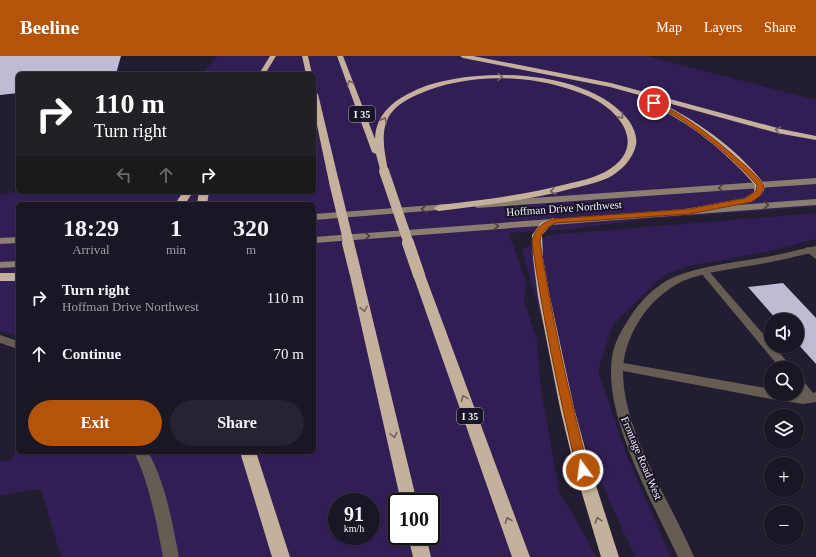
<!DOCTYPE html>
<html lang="en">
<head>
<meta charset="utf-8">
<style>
	:root { --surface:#1a1624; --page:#272331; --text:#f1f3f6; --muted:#9f9fa6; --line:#383541; --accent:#b45309 }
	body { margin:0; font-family:"Times New Roman",serif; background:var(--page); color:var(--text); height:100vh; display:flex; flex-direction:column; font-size:15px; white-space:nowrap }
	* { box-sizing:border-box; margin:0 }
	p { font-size:13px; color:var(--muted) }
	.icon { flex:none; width:22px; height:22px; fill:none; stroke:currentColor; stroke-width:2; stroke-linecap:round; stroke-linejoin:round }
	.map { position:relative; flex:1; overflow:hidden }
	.panel { position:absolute; left:16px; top:146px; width:300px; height:252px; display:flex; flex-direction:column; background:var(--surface); border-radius:6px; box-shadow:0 1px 3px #0004,0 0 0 1px var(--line) }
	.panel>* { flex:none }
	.hud { position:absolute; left:16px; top:16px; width:300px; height:122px; border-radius:6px; box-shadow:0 1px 3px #0004,0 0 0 1px var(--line); background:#202124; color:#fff; overflow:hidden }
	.tools { position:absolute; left:764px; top:257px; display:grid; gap:8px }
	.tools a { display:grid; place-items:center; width:40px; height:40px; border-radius:50%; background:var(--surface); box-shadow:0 1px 3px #0004,0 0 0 1px var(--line); font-size:20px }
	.speed { position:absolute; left:328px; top:437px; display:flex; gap:8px; font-size:20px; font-weight:700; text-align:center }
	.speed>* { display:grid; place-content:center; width:52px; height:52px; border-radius:50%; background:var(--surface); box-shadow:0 1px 3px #0004,0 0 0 1px var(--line); line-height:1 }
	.speed small { font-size:10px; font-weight:400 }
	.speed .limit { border:2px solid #111; border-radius:6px; background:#fff; color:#111 }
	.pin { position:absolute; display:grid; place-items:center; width:34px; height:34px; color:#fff; margin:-17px; border:2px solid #fff; border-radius:50%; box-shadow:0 1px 4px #0007 }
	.me { position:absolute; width:44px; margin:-22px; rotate:346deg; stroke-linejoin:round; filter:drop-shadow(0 0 3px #0008) }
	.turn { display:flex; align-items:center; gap:14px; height:84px; padding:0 12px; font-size:18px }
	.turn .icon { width:52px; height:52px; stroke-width:2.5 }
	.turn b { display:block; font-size:28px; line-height:34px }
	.lanes { display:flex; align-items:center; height:38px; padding:0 12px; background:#0003; justify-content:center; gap:20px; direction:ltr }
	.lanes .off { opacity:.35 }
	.eta { display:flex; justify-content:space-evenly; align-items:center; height:68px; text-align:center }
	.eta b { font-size:24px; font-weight:800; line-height:28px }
	.action { display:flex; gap:8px; margin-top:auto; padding:8px 12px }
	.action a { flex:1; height:46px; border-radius:24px; background:var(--accent); color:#fff; font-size:16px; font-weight:800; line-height:46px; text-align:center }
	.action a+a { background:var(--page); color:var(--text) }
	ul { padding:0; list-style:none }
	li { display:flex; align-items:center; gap:12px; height:56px; padding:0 12px }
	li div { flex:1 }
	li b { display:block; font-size:15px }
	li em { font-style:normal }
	header { display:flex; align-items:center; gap:24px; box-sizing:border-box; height:56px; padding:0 20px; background:var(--accent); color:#fff }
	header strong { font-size:19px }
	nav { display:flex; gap:22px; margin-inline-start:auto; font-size:14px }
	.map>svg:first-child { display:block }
</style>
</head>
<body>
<header>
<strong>Beeline</strong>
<nav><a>Map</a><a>Layers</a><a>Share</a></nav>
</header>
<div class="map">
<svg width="816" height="501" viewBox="0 0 816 501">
	<rect width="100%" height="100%" fill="#221d30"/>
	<!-- green -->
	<g fill="#311e54" fill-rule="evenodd">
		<path d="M 217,0 L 647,0 L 816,44 L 816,151 L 648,163 L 571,173 L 509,177 L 526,226 L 524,244 L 537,285 L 541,333 L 559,435 L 597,501 L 61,501 L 41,433 L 1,439 L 0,441 L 0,405 L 12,404 L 18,384 L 18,396 L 314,396 L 314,148 L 18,148 L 18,280 L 0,274 L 0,139 L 18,135 L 18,136 L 314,136 L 314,18 L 202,18 ZM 337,446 L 371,446 L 371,480 L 337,480 ZM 397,446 L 431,446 L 431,480 L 397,480 Z"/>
		<polygon points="816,157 816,183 766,196 688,210 664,219 613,268 598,315 627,400 671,501 635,501 591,404 547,282 522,194 549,179"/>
	</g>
	<!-- building -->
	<g fill="#c0bad4">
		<polygon points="0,0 121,0 116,18 18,18 18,37 0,39"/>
		<polygon points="783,227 816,262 816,308 797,287 797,264 777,264 748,231"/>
	</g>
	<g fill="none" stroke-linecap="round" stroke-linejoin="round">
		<!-- service -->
		<g fill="#655c54" fill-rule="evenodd">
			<polygon points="808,191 816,196 816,203 804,194 805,192"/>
			<polygon points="704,212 707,213 771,287 771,290 774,290 792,312 780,312 701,217 699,215"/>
			<polygon points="618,306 771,333 771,338 801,338 797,333 797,321 801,322 813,337 816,336 816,346 803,348 771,343 618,314 614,313 612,310 614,307"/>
		</g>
		<!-- minor -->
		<g fill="#655c54" fill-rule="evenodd">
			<polygon points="0,279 18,285 18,293 0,287"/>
			<path d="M 134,396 L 148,396 C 166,428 172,465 179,501 L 163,501 C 156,464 150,430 134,396 Z"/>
		</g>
		<!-- tertiary -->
		<path fill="#655c54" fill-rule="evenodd" d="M 816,190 L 816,196 C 797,200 779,205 760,208 C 734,213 708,215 683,225 C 666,233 649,248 639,265 C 629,281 623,298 623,316 C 623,376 671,446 694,501 L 678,501 C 653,447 600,355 613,296 C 616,283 623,272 630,261 C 640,245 656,229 674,221 C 701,210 731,207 760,202 C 779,199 797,194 816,190 Z"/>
		<!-- secondary -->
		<g fill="#8b7e71" fill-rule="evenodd">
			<polygon points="816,122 816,128 477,152 473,149 477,146"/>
			<polygon points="816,143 816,149 314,187 314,181"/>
			<polygon points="448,148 451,149 452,151 451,153 314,164 314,158"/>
			<polygon points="18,181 18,187 0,188 0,182"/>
			<polygon points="18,205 18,211 0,212 0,206"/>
		</g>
		<!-- motorway -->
		<g fill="#c4b09b" fill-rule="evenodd">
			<polygon points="270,0 276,0 265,18 259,18"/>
			<polygon points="302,0 308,0 312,18 306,18"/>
			<path d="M 337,0 L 343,0 L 375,83 C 376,56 396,43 418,33 C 472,10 582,13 624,59 C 631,66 638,78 636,89 C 633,103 621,115 608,122 C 596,127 583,130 570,133 C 527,145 483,149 439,155 L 436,154 L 434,152 L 439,149 C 482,144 525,139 567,128 C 580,125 593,122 605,116 C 647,93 624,57 590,41 C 538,18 471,15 419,38 C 407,43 394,50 388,62 C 380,79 385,97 388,115 L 384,118 L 381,117 L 376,98 L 372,96 Z"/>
			<polygon points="460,0 473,0 611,27 781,73 816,80 816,84 777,77 610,31 463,2"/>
			<polygon points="314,36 318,38 339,126 334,129 329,126 314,55"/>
			<path d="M 649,44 L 655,44 C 695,63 738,93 765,129 L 764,134 L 760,140 L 751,146 L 689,158 L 686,157 L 684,155 L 686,153 L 745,142 L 754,136 L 755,129 C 725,95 691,67 649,48 Z"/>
			<polygon points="183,136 193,136 185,148 175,148"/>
			<polygon points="199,136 209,136 207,148 197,148"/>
			<polygon points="553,162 558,165 549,171 542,179 543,202 550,241 574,352 591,414 619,501 601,501 575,414 560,352 538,241 533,202 532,179 541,167"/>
			<polygon points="355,211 359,212 361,215 417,446 401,446 349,215 351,212"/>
			<polygon points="419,215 423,216 425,219 530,501 512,501 413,219 415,216"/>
			<rect x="0" y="217" width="18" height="8"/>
			<polygon points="240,396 256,396 290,501 272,501"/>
			<polygon points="408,480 426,480 431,501 413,501"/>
		</g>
		<!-- motorway-bridge-far1 -->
		<g stroke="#c4b09b" stroke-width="10">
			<polyline points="384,115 409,188"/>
			<polyline points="334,126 349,188"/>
		</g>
		<!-- motorway-bridge -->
		<g stroke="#c4b09b" stroke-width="12">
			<polyline points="348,187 355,215"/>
			<polyline points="408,187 419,219"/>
		</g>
	</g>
	<!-- one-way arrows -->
	<defs><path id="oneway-chevron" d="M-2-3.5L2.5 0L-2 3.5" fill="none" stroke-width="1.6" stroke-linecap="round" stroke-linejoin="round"/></defs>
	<g stroke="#6e6260">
		<use href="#oneway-chevron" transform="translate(500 21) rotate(1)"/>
		<use href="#oneway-chevron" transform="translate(350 27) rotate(-110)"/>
		<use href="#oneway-chevron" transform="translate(621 60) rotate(48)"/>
		<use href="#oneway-chevron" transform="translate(384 64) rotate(-64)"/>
		<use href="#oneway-chevron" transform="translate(778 74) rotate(-166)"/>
		<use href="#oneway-chevron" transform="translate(553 135) rotate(169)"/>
		<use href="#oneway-chevron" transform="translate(364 253) rotate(77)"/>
		<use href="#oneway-chevron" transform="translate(464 342) rotate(-110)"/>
		<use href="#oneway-chevron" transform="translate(394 379) rotate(77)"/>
		<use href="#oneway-chevron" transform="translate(508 464) rotate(-110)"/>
		<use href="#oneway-chevron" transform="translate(598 464) rotate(-107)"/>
	</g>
	<g stroke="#473e44">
		<use href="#oneway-chevron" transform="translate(721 132) rotate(176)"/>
		<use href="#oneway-chevron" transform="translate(766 149) rotate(-4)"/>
		<use href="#oneway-chevron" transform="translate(424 153) rotate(176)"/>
		<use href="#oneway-chevron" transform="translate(496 170) rotate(-4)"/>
		<use href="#oneway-chevron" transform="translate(367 180) rotate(-4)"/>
	</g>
	<!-- route -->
	<path fill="#b45309" stroke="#753606" d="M 652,46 L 656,46 C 686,60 707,77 732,98 C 743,108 755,117 764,129 C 763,138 758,142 751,146 L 689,158 L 555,167 C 546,173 541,175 540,186 C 552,263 569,339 589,414 L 587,418 L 583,420 L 579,418 L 577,414 C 559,339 543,263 532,186 C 534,174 541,167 553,163 L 689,153 L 746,142 L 756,135 L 757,129 C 727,96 692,67 652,48 Z"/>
	<g text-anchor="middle" stroke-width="4" stroke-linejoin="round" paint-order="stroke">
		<!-- shield labels -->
		<g fill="#191426" stroke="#b3afbe" stroke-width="1">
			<rect x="349" y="50" width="26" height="16" rx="3"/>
			<rect x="457" y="352" width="26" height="16" rx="3"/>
		</g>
		<g font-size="10" font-weight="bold" fill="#f5f1ff">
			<text x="362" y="62">I 35</text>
			<text x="470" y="364">I 35</text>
		</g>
		<!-- street labels -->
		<g font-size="11" fill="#f5f1ff" stroke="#191426">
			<text transform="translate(564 152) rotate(-4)" y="4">Hoffman Drive Northwest</text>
			<text transform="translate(642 402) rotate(67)" y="4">Frontage Road West</text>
		</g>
	</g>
</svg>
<div class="tools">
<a><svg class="icon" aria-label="sound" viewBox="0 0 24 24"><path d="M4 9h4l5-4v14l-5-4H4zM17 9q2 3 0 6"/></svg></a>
<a><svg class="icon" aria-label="search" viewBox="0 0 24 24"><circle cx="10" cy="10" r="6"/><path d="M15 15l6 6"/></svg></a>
<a><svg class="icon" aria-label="layers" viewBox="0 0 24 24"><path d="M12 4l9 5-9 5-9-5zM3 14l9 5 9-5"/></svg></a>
<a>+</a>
<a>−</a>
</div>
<div class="speed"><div>91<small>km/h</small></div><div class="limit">100</div></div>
<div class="pin" style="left:654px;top:47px;background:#d93025"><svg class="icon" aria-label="arrive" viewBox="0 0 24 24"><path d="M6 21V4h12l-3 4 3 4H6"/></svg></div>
<svg class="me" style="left:583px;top:414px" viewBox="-20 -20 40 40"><circle r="17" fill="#b45309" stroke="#fff" stroke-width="3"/><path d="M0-11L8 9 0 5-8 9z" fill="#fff"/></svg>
<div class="hud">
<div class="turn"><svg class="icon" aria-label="right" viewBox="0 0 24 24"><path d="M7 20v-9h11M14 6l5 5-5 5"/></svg><div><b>110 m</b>Turn right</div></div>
<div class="lanes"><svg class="icon off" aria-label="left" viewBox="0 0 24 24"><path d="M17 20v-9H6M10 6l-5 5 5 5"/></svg><svg class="icon off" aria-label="ahead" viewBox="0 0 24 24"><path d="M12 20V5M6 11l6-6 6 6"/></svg><svg class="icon" aria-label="right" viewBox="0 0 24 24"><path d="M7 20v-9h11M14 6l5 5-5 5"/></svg></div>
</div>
<section class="panel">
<div class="eta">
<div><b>18:29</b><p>Arrival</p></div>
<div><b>1</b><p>min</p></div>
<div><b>320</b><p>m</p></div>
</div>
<ul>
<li><svg class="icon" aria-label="right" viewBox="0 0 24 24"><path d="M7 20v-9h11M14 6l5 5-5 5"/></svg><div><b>Turn right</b><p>Hoffman Drive Northwest</p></div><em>110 m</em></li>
<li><svg class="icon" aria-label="ahead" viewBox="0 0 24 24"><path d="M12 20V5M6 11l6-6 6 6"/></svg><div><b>Continue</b></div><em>70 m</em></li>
</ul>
<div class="action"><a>Exit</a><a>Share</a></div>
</section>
</div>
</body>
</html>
